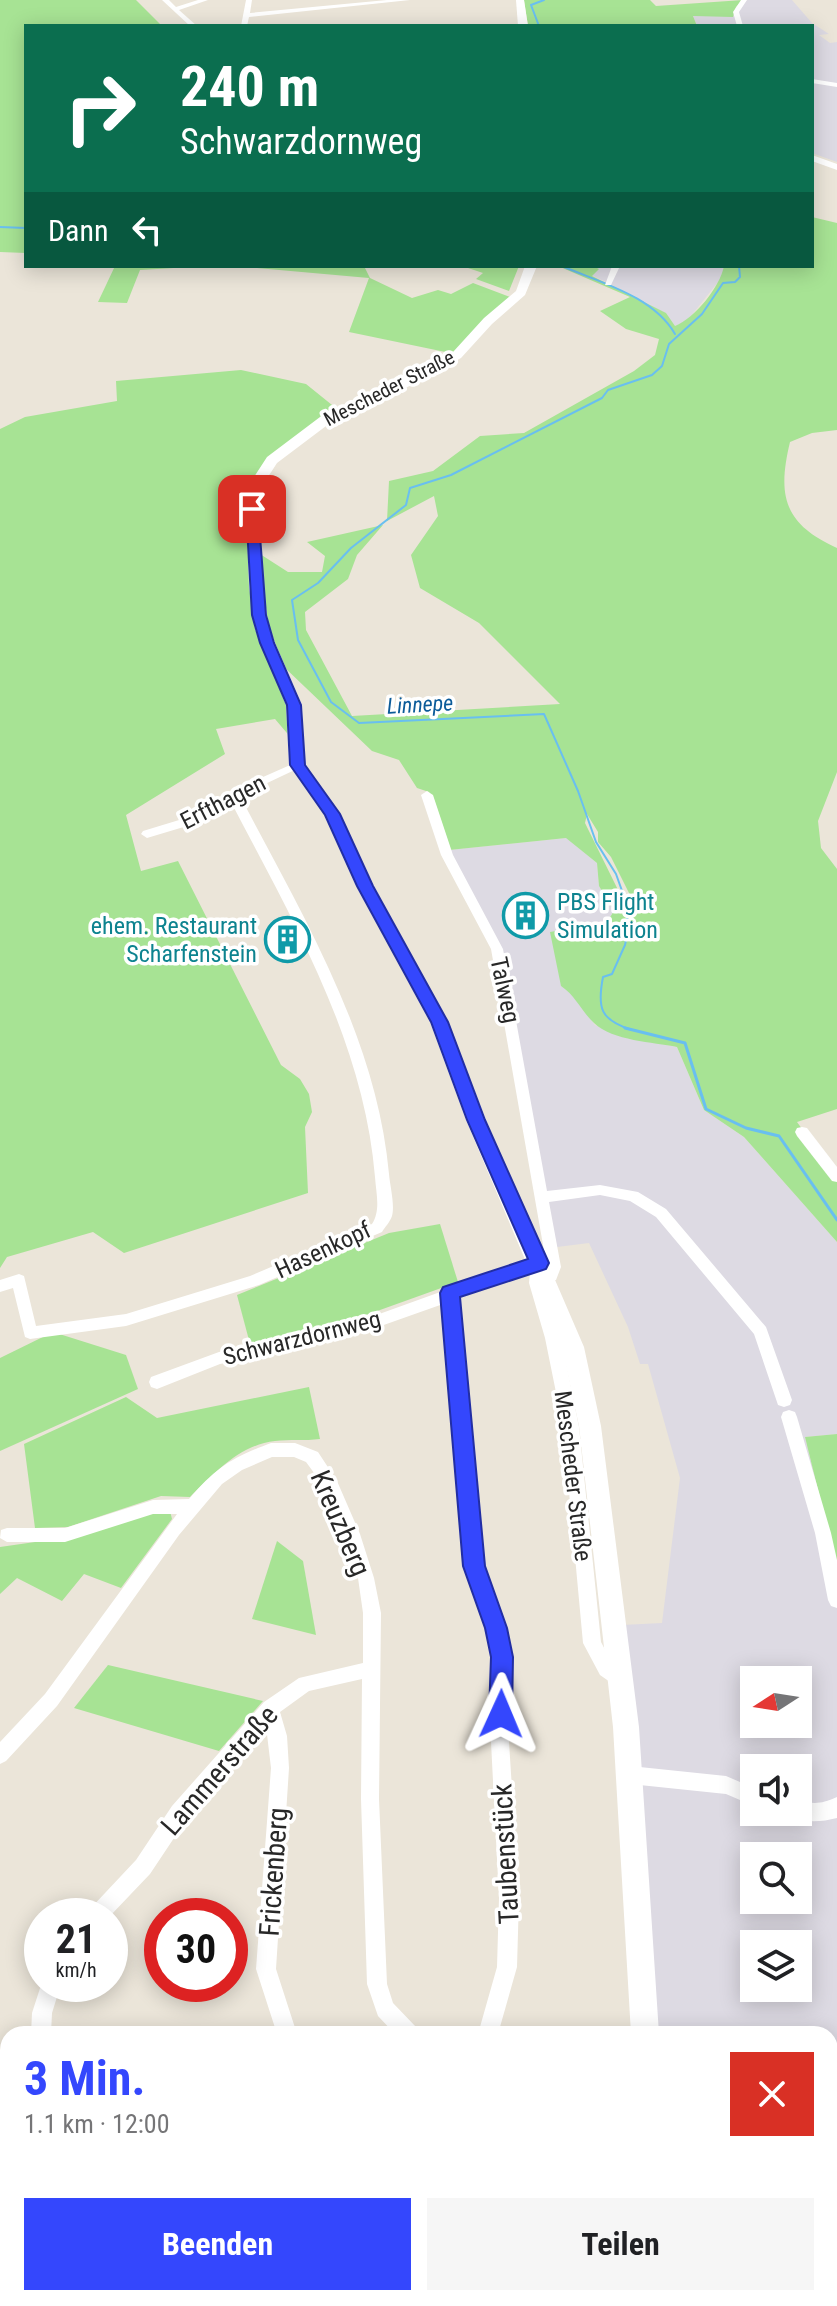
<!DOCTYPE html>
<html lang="de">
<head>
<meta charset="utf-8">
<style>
	:root { --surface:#fff; --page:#f6f6f6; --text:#202124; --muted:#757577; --accent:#3447fd }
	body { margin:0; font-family:"Roboto Condensed",sans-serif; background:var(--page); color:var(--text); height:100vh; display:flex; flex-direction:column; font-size:30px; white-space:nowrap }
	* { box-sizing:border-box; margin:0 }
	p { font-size:26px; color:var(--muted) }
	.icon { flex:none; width:44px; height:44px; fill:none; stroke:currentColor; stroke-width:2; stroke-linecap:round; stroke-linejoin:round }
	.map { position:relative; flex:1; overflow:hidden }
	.panel { position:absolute; left:0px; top:2026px; width:838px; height:280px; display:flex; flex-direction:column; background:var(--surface); border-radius:24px 24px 0 0; box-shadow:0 4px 20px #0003 }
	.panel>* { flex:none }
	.banner { position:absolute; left:24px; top:24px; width:790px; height:244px; border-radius:0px; box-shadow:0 4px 20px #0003; background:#0b6e4f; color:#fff; overflow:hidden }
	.needle { width:52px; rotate:258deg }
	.controls { position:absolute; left:740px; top:1666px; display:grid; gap:16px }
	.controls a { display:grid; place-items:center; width:72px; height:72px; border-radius:0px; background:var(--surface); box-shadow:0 4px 20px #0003; font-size:40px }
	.speed { position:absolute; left:24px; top:1898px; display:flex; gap:16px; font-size:40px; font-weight:700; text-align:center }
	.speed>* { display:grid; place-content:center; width:104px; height:104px; border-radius:50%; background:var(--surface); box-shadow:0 4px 20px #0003; line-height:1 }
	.speed small { font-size:20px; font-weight:400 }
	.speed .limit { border:12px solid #d22; background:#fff; color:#111 }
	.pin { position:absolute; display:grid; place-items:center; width:68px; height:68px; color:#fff; margin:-34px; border-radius:16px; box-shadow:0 4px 12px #0006 }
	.me { position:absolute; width:88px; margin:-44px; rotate:1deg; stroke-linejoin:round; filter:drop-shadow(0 0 6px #0008) }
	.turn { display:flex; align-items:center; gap:28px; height:168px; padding:0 24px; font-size:36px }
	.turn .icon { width:104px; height:104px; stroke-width:2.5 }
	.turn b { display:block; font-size:56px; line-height:68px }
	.then { display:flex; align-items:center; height:76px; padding:0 24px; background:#0003; gap:16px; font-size:30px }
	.round { display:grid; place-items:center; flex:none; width:84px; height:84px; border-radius:0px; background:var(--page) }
	.head { display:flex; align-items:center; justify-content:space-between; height:136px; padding:0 24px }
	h1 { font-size:48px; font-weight:700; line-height:60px; color:var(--accent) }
	.cta { display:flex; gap:16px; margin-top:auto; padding:16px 24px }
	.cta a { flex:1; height:92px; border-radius:0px; background:var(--accent); color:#fff; font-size:32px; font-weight:700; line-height:92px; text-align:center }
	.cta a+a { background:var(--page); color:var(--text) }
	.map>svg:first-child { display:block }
</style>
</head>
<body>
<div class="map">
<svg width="837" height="2306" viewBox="0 0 837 2306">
	<rect width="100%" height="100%" fill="#ebe5d9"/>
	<!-- industrial -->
	<g fill="#dddae3" fill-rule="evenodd">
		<polygon points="747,0 792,0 812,23 829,34 819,35 830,43 837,42 837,162 812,153 812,26 697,26 693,16 736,16 739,7"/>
		<polygon points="593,266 724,266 722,277 687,321 675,326 637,297 591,275 598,269"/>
		<path d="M 567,838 L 597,863 L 599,886 L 614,911 L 607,922 L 583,925 L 561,986 L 572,993 L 595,1025 L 621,1036 L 677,1047 L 704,1110 L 744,1137 L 837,1242 L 837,1434 L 805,1437 L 837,1566 L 837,2235 L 830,2235 L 830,2034 L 658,2034 L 622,1625 L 662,1623 L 680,1478 L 648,1364 L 640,1364 L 628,1327 L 589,1243 L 557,1247 L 495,950 L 449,850 ZM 754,1680 L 798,1680 L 798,1724 L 754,1724 ZM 754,1768 L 798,1768 L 798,1812 L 754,1812 ZM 754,1856 L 798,1856 L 798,1900 L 754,1900 ZM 754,1944 L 798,1944 L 798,1988 L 754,1988 Z"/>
		<polygon points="680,2298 799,2298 800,2306 681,2306"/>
	</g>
	<!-- green -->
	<g fill="#a7e394" fill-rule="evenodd">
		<polygon points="0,0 136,0 162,26 26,26 26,253 0,252"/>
		<polygon points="524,0 650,0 656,6 743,0 736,7 733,17 693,16 697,26 528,26"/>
		<path d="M 812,217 L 837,223 L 837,430 L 812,433 L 790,442 C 777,496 784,524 837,548 L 837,772 L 818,821 L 821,848 L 837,869 L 837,1109 L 797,1122 L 837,1177 L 837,1242 L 744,1137 L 704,1110 L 677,1047 C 653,1042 613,1041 594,1023 C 581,1011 576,996 561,986 L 550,932 L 607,922 L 614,911 L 599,886 L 597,863 L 566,838 L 449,850 L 429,792 L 417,788 L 399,760 L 372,751 L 283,666 L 263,608 L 260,554 L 288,572 L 322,572 L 325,556 L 307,542 L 383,525 L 357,555 L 348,579 L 305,612 L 306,630 L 352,716 L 560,704 L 479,623 L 420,588 L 411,555 L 438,516 L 434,496 L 387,521 L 389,481 L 433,471 L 480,436 L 524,433 L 634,371 L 655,355 L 659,339 L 626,329 L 600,311 L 630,297 L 558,266 L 593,266 L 599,269 L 592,276 L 666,313 L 675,326 C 695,318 720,287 724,266 L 812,266 ZM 587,814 L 598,832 L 598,842 L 611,857 L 631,897 L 631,925 L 622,898 L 585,823 Z"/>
		<polygon points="115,266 208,266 140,270 127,303 98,302"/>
		<polygon points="234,266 364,266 370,278 412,298 438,290 451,294 473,283 513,298 455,354 349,332 369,278"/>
		<polygon points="462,266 519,266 509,291 476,279 483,273"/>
		<polygon points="241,370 306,384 337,409 261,469 251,581 288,701 292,739 275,719 216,729 225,754 126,815 141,871 178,861 281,1065 300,1079 309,1094 312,1112 305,1127 308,1193 124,1253 93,1232 7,1257 0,1268 0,429 25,417 117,401 116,381"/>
		<polygon points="440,1224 458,1282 341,1324 250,1344 237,1295 389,1233"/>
		<polygon points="53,1332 126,1355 138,1389 0,1451 0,1358"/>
		<path d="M 309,1387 L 320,1439 C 305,1441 289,1439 275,1441 C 239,1445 214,1474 190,1497 L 161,1496 L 68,1527 L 35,1528 L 24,1444 L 126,1397 L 157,1418 Z"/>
		<polygon points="837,1434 837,1567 805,1437"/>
		<polygon points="159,1509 170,1511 172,1519 121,1588 84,1574 62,1601 17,1578 0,1594 0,1547 35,1542"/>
		<polygon points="277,1541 303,1561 316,1635 252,1619"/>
		<polygon points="108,1665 263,1701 219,1751 74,1708"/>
		<polygon points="42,2298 157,2298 155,2306 39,2306"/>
	</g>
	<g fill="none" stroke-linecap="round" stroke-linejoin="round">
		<!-- stream-far1 -->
		<g stroke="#69bff0" stroke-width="2">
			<polyline points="539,26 531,5 544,0"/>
			<polyline points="0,227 26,228"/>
			<path d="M 562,266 C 601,283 653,296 675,334"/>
			<path d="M 632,1030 C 600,1020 597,1008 603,977 L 612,974 L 625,945 L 628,931 L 626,902 L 616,874 L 596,842 L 578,791 L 544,714 L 359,723 L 331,702 L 298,640 L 292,600 L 318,583 L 351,548 L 406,505 L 410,488 L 451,475 L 602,398 L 608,390 L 652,375 L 662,366 L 669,344 L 702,314 L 723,283 L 735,282 L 740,277 L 739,266"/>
		</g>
		<!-- stream -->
		<polyline stroke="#69bff0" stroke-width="3" points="625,1028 685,1043 706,1109 746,1128 779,1136 837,1220"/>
		<!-- minor -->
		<g fill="#fff" fill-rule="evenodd">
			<polygon points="162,0 169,0 176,7 198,0 208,0 179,10 197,26 190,26"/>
			<polygon points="246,0 252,0 250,13 387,0 410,0 249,17 247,26 241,26"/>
			<polygon points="741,0 747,0 739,12 743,26 737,26 733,12"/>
			<polygon points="812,79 837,83 837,87 812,83"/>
			<polygon points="612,266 620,266 611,285 605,285"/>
			<path d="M 297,762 L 301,763 L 301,767 L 240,796 C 302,914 377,1038 389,1174 C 390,1186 395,1205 392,1216 C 390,1222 385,1227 382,1232 L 259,1285 L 126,1326 L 30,1339 L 25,1337 L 13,1288 L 0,1292 L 0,1280 L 19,1274 L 24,1276 L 36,1326 L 126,1314 L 250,1276 L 372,1224 C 381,1210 376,1193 375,1177 C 364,1041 292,919 231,802 L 197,823 L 147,838 L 141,834 L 143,831 L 189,817 L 229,792 Z"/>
			<polygon points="427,791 433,795 453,855 503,949 547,1191 600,1185 638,1192 666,1209 766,1327 792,1400 790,1405 784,1407 778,1405 754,1334 656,1217 630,1201 600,1195 549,1202 561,1267 556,1280 543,1283 561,1338 579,1427 601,1642 612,1663 626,1675 629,1681 626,1687 620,1689 600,1675 583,1643 563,1427 545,1338 529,1283 530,1272 458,1298 482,1566 485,1581 505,1628 511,1657 509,1742 519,1898 517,1967 498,2034 478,2034 497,1967 499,1898 491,1742 493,1657 487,1628 469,1581 466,1566 443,1304 347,1338 220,1364 157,1389 151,1387 149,1382 151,1377 219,1352 346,1326 443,1291 445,1289 539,1257 546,1262 491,949 441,855 421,795"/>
			<polygon points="802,1127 807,1128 837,1167 837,1182 832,1181 797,1136 795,1132 797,1128"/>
			<polygon points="789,1410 795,1412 797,1417 831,1533 837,1560 837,1608 831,1606 828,1600 815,1533 781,1417 783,1412"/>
			<path d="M 271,1443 L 295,1443 L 318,1452 L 337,1481 L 360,1534 L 374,1578 L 381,1613 L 379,1799 L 387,1984 L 393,2003 L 416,2027 L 419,2034 L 395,2034 L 378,2016 L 367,1984 L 361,1799 L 362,1679 L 309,1691 L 280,1712 L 287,1736 L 289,1768 L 276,1969 L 297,2034 L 277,2034 L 256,1969 L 271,1768 L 266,1726 L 186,1820 L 150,1874 L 110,1916 L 87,1916 L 90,1909 L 136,1860 L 172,1806 L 264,1702 L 299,1678 L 363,1663 L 363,1613 L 358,1578 L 344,1534 L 323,1485 L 306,1462 L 294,1457 L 272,1457 L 242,1470 L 222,1484 L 179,1535 L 57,1706 L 6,1761 L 0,1764 L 0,1742 L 45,1694 L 177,1514 L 153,1514 L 65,1542 L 7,1542 L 0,1538 L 1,1530 L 7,1528 L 65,1528 L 153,1500 L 189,1499 C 217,1467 231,1458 271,1443 Z"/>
			<polygon points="630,1766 726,1776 754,1788 754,1806 726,1794 630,1784 624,1781 621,1775 624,1769"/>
			<path d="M 837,1797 L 837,1818 C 821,1822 807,1823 791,1817 L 790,1812 L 798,1812 L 798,1801 C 816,1804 821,1804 837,1797 Z"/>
			<polygon points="42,1982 42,1984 61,1984 52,2013 51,2034 31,2034 32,2013"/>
			<polygon points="14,2298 36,2298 33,2306 11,2306"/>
			<polygon points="283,2298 305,2298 303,2306 281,2306"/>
			<rect x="475" y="2298" width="22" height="8"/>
			<polygon points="556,2298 578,2298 579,2306 557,2306"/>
		</g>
		<!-- tertiary -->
		<polygon fill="#fff" fill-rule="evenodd" points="812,155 837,164 837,170 812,161"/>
		<!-- secondary -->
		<g fill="#fff" fill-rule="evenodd">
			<polygon points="516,0 524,0 528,26 518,26"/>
			<polygon points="525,266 537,266 525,295 492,324 461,358 414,384 334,420 277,463 266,480 260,499 263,586 269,629 302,705 305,765 340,814 374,886 448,1022 486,1120 584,1347 601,1426 639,1727 659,2034 631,2034 613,1727 579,1426 562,1347 466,1120 430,1022 356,886 324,815 289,765 286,705 255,629 249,586 246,499 252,480 267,457 324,414 406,378 453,352 484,318 516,291"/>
			<polygon points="650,2298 682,2298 683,2306 651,2306"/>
		</g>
	</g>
	<!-- route -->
	<polygon fill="#3447fd" stroke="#222ea4" stroke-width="2" points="252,505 258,509 266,615 274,643 301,705 305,765 340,814 373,886 448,1022 485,1120 549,1263 546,1269 460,1297 485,1566 507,1628 513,1657 512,1714 509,1722 501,1725 493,1722 489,1714 491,1657 485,1628 463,1566 440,1293 443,1287 528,1259 467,1120 431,1022 357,886 325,815 290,765 287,705 260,643 252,615 246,509"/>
	<!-- icons -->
	<defs>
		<symbol id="building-ring" viewBox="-11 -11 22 22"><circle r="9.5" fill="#fff" stroke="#0f9aa8" stroke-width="1.5"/><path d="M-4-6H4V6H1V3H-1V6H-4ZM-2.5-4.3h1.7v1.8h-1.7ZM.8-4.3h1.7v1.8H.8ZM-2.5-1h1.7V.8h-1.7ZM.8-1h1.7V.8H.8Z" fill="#0f9aa8"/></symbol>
	</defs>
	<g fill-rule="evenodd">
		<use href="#building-ring" x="500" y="890" width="51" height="51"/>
		<use href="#building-ring" x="262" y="914" width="51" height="51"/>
	</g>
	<g text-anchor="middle" stroke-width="7" stroke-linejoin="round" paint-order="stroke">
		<!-- far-street labels -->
		<g font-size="20" fill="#282828" stroke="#fff">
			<text transform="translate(389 388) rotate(-27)" y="7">Mescheder Straße</text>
		</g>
		<!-- far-water labels -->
		<g font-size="22" font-style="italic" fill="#0b5b99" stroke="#fff">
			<text transform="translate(420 704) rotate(-3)" y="8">Linnepe</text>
		</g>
		<!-- street labels -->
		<g font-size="24" fill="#282828" stroke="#fff">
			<text transform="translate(223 802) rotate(-27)" y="8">Erfthagen</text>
			<text transform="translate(505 990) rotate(78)" y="8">Talweg</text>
			<text transform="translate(323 1250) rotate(-25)" y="8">Hasenkopf</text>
			<text transform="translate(302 1338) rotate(-14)" y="8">Schwarzdornweg</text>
			<text transform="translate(573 1476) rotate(83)" y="8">Mescheder Straße</text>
		</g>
		<!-- culture labels -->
		<g font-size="24" fill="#0d838f" stroke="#fff" text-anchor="start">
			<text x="557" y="910">PBS Flight<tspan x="557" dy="28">Simulation</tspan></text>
			<text x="257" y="934" text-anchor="end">ehem. Restaurant<tspan x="257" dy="28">Scharfenstein</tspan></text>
		</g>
		<!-- near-street labels -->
		<g font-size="28" fill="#282828" stroke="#fff">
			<text transform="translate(341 1523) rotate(67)" y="10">Kreuzberg</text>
			<text transform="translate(219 1770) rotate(-49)" y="10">Lammerstraße</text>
			<text transform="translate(505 1854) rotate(-93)" y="10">Taubenstück</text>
			<text transform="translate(273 1872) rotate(-86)" y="10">Frickenberg</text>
		</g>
	</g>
</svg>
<div class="controls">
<a><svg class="needle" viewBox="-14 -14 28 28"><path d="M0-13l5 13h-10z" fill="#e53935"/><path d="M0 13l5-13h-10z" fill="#757577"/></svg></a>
<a><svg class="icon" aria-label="sound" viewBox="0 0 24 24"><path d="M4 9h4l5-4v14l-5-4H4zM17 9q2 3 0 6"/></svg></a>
<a><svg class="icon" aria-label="search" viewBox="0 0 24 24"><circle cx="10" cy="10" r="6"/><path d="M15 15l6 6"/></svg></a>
<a><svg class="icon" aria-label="layers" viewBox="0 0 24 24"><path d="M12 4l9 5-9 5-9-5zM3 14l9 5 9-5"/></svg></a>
</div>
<div class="speed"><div>21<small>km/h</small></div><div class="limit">30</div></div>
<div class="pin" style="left:252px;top:509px;background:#d93025"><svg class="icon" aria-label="arrive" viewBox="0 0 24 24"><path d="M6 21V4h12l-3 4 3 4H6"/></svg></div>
<svg class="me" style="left:501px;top:1714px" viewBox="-20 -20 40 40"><path d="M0-17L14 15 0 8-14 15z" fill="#3447fd" stroke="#fff" stroke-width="4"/></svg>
<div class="banner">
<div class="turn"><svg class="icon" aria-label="right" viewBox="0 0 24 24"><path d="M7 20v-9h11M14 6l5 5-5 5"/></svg><div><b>240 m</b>Schwarzdornweg</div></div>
<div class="then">Dann<svg class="icon" aria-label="left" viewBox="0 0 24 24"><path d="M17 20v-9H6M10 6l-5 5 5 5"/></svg></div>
</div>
<section class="panel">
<div class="head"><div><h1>3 Min.</h1><p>1.1 km · 12:00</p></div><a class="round" style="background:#d93025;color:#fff"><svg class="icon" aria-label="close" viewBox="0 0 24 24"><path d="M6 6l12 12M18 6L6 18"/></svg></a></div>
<div class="cta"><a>Beenden</a><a>Teilen</a></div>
</section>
</div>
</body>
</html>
